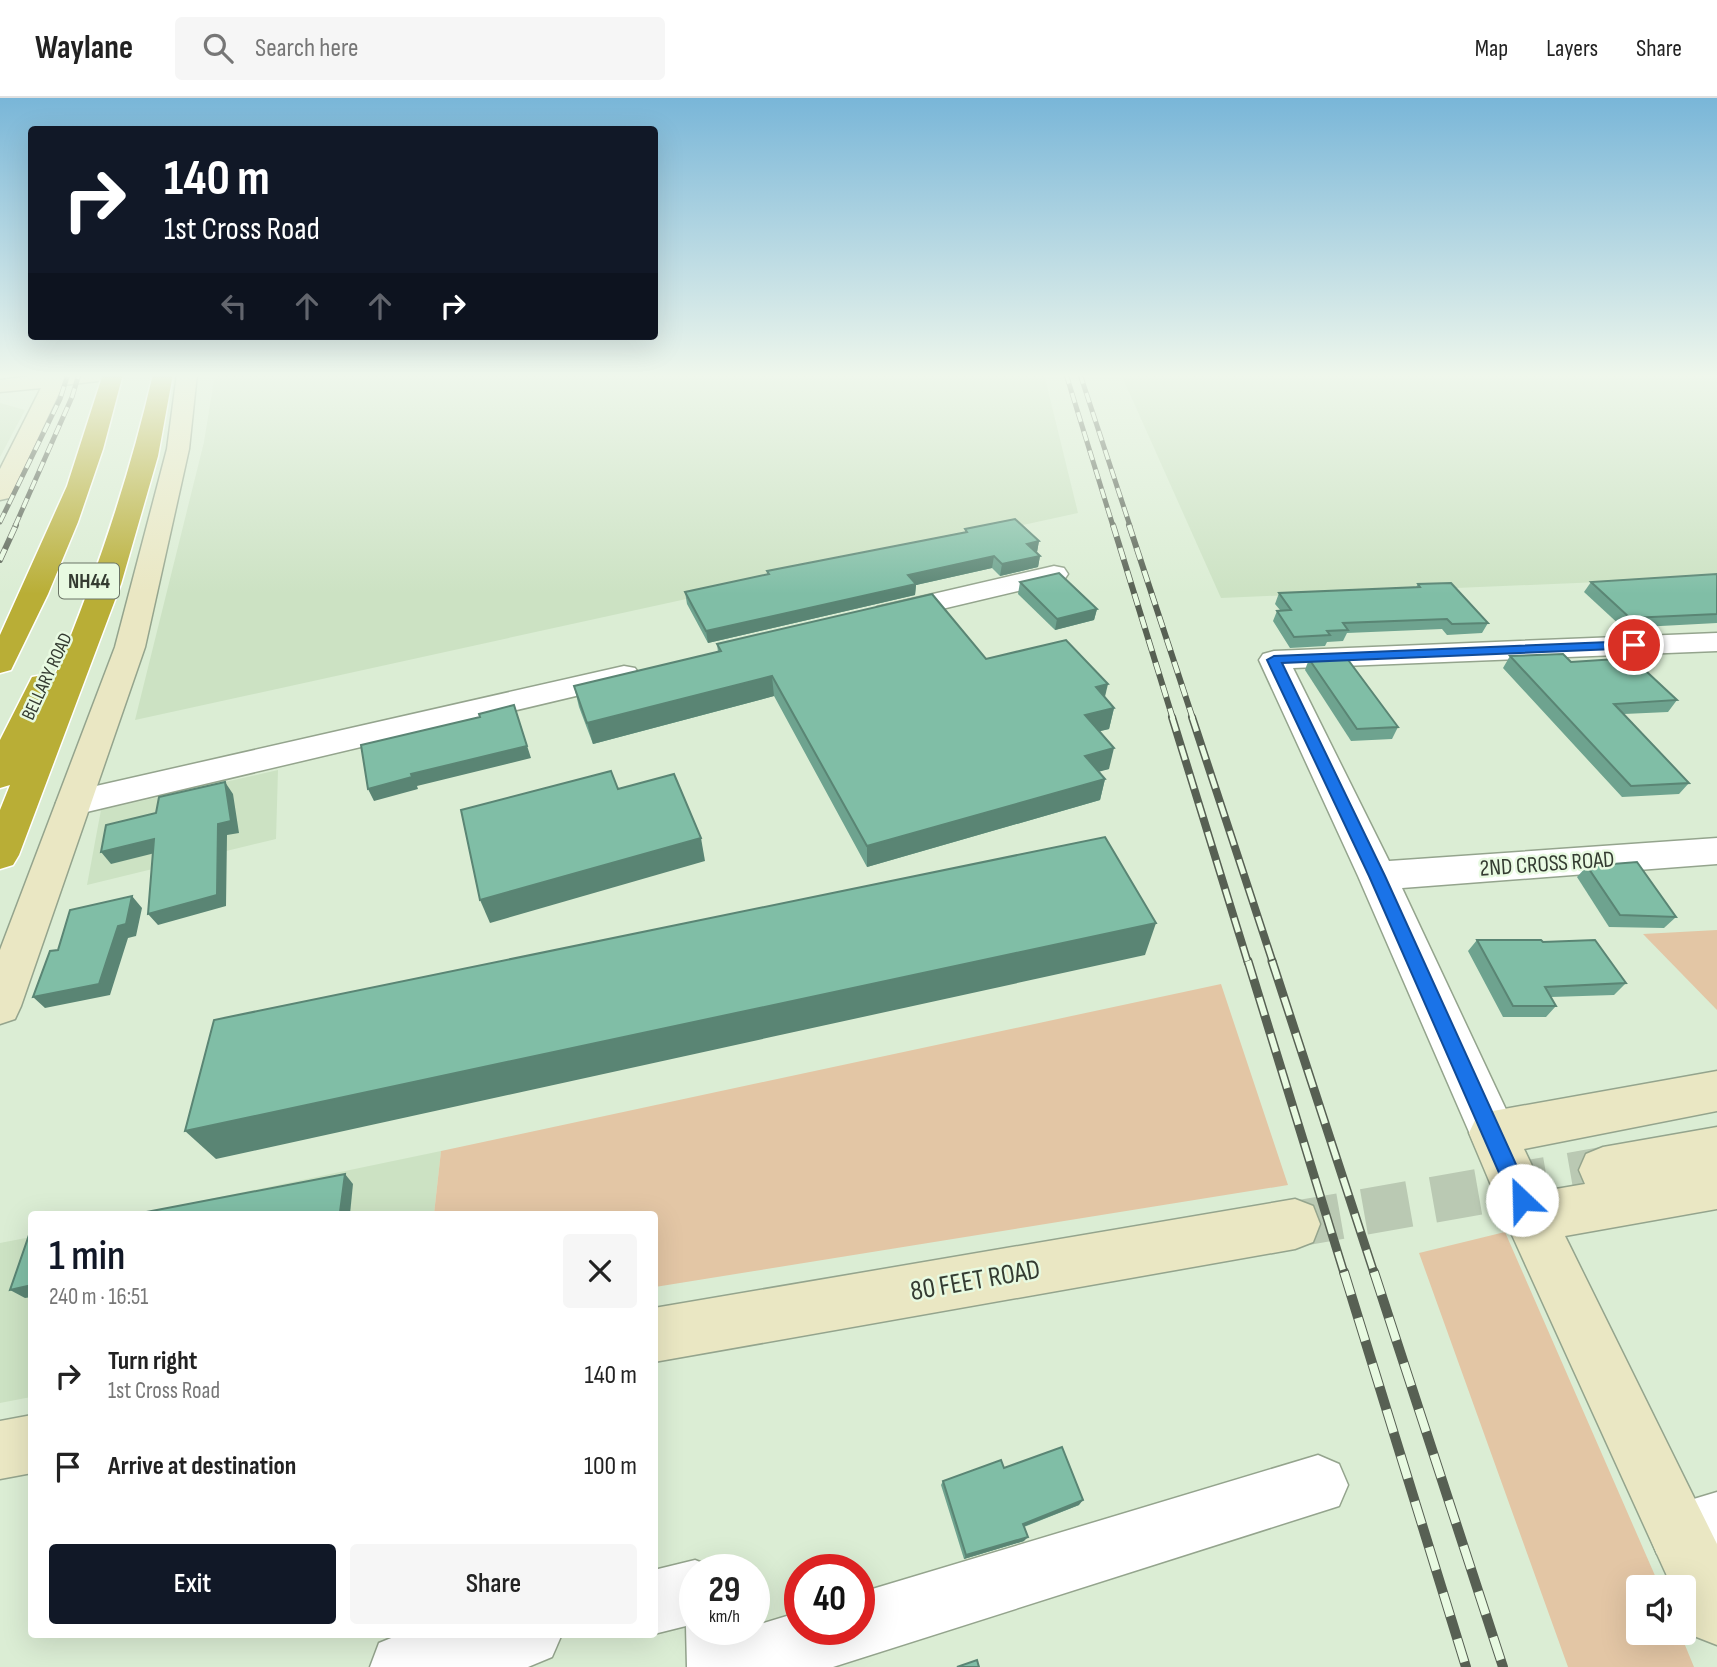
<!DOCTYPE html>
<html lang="en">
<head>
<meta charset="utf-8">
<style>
	:root { --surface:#fff; --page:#f6f6f6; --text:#222; --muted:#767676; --line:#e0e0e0; --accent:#111827 }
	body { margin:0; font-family:"Sofia Sans Condensed",sans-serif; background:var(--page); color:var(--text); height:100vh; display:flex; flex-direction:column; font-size:26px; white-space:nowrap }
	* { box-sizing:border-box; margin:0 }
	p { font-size:23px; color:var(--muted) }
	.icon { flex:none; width:38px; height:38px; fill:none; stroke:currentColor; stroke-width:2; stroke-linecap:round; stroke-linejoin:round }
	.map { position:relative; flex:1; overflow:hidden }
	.sheet { position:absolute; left:28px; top:1113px; width:630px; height:427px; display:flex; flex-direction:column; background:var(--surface); border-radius:7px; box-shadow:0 7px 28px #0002 }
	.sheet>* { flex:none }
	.hud { position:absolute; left:28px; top:28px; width:630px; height:214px; border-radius:7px; box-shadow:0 7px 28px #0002; background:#111827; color:#fff; overflow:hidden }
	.fabs { position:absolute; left:1626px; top:1477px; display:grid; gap:14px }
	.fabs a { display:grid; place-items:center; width:70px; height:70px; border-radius:7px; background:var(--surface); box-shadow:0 7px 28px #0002; font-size:35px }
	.speed { position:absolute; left:679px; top:1456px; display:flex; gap:14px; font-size:35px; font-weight:700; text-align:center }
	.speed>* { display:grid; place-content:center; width:91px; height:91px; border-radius:50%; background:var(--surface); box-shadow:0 7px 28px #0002; line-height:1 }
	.speed small { font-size:18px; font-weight:400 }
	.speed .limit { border:10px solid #d22; background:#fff; color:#111 }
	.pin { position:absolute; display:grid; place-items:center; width:60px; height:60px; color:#fff; margin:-30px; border:4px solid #fff; border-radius:50%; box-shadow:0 2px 7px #0007 }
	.me { position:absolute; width:77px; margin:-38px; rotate:336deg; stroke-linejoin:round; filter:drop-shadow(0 0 5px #0008) }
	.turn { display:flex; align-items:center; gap:24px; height:147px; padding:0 21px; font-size:32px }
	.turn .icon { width:91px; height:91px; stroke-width:2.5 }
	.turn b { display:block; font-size:49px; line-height:60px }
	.lanes { display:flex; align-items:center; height:66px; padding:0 21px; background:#0003; justify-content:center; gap:35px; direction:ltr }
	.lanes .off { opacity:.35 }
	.round { display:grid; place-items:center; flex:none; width:74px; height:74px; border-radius:7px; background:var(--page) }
	.overview { display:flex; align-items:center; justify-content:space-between; height:119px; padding:0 21px }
	h1 { font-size:42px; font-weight:600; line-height:52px; color:var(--accent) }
	.button { display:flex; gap:14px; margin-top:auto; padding:14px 21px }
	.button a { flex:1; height:80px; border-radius:7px; background:var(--accent); color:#fff; font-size:28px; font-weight:600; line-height:80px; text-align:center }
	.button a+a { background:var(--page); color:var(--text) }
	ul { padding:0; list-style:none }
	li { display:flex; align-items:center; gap:21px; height:91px; padding:0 21px }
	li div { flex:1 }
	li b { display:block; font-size:26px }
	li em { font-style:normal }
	header { display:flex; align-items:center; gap:42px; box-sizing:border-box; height:98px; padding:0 35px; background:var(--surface); border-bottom:2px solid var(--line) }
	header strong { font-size:33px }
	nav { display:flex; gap:38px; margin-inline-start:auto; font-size:24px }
	.search { width:490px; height:63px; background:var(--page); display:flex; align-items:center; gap:18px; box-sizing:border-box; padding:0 24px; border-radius:7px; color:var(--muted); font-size:26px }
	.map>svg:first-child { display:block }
</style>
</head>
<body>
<header>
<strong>Waylane</strong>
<div class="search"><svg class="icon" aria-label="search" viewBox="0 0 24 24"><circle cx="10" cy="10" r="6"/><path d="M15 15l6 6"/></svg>Search here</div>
<nav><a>Map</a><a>Layers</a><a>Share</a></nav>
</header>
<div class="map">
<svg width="1717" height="1569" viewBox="0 0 1717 1569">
	<rect width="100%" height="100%" fill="#dbedd4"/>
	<!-- built -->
	<g fill="#cce2c3">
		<polygon points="215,276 1044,276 1078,415 135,622 204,344"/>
		<polygon points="1121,276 1717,276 1717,479 1221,500"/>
		<polygon points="0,305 25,312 0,359"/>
		<polygon points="278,672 276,741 87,787 101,712"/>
		<polygon points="441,1053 434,1116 138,1116"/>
		<polygon points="31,1139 31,1299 0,1305 0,1145"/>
	</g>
	<!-- green -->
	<g fill="#e3c6a5">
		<polygon points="1717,832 1717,912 1643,836"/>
		<polygon points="1221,886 1288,1087 655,1189 654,1116 434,1116 441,1053"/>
		<polygon points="1505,1134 1660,1489 1638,1489 1638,1535 1680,1535 1694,1569 1568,1569 1419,1155"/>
	</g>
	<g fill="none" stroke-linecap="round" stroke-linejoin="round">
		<!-- secondary-tunnel -->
		<polyline stroke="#bac9b3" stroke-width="46" stroke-dasharray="46 24" stroke-linecap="butt" points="1295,1126 1603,1072"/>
		<defs>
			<g id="street">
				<polygon points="1054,468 1064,470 1068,476 1064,482 887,524 877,521 873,515 877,509"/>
				<polygon points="1717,535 1717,553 1293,570 1389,763 1717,740 1717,766 1402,790 1517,1035 1510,1050 1493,1057 1476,1050 1358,778 1259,562 1263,556 1274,553"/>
				<polygon points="624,568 635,570 640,577 635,584 74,717 61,714 56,705 61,696 74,693"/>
				<polygon points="1318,1357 1339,1366 1348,1387 1339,1408 833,1569 687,1569 686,1528 654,1536 654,1472 695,1462 718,1471 695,1472 695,1531 754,1531 754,1528 800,1514 800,1531 859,1531 859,1495"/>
				<polygon points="1717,1394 1717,1456 1679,1465 1657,1456 1648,1434 1657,1412"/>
				<polygon points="401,1536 562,1536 552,1559 528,1569 370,1569 379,1545"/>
			</g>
			<g id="secondary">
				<polygon points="117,276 107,282 63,287 12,395 9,400 0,402 0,371 41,290 0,294 0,282 48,276"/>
				<polygon points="177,276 197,276 189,351 145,549 21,908 15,921 0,926 0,852 115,549 167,351"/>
				<polygon points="1717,973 1717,1013 1524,1051 1544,1093 1585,1086 1579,1072 1586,1056 1603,1049 1717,1029 1717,1111 1565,1138 1717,1446 1717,1547 1694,1538 1684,1515 1684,1489 1672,1489 1512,1137 1469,1035 1476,1020 1493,1013"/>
				<polygon points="1295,1101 1313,1108 1320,1126 1313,1144 1295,1151 654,1264 654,1210"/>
				<polygon points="32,1317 32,1375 0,1381 0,1323"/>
			</g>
			<g id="highway">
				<polygon points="103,276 123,276 103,351 78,424 48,496 11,572 0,575 0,537 67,388"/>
				<path d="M 153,276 L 173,276 L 158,358 L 121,486 L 19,757 L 13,767 L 0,771 L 0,712 L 10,687 L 0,690 L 0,642 L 32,579 L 43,577 L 54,580 C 95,480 129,381 153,276 Z"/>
			</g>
		</defs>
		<!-- street casing -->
		<use href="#street" stroke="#94a48d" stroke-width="3"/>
		<!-- secondary casing -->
		<use href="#secondary" stroke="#94a48d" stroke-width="3"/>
		<!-- highway casing -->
		<use href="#highway" stroke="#fff" stroke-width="3"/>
		<!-- street -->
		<use href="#street" fill="#fff" fill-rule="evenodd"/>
		<!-- secondary -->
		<use href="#secondary" fill="#eae7c3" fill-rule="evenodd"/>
		<!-- highway -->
		<use href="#highway" fill="#b9ae36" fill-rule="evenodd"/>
		<defs>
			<g id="rail-far4">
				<polyline points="1066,276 1113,428"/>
				<polyline points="1080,276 1130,428"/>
				<polyline points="0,424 60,301 68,276"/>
				<polyline points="15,428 72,299 79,276"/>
			</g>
			<g id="rail-far3">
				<polyline points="1113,427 1173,621"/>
				<polyline points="1129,427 1193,621"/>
				<polyline points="0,462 16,427"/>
			</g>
			<g id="rail-far2">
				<polyline points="1172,619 1248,865"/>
				<polyline points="1192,619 1273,865"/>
			</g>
			<g id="rail-far1">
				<polyline points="1248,863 1344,1175"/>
				<polyline points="1272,863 1374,1175"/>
			</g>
			<g id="rail">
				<polyline points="1344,1174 1466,1569"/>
				<polyline points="1374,1174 1503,1569"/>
			</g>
		</defs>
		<!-- rail-far4 casing -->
		<use href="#rail-far4" stroke="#576053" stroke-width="5"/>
		<!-- rail-far3 casing -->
		<use href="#rail-far3" stroke="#576053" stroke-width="6"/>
		<!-- rail-far2 casing -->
		<use href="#rail-far2" stroke="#576053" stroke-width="8"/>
		<!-- rail-far1 casing -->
		<use href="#rail-far1" stroke="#576053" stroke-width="9"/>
		<!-- rail casing -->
		<use href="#rail" stroke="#576053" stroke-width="10"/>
		<!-- rail-far4 -->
		<use href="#rail-far4" stroke="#e8fae1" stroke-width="3.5" stroke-dasharray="10" stroke-linecap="butt"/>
		<!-- rail-far3 -->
		<use href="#rail-far3" stroke="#e8fae1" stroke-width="4.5" stroke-dasharray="12" stroke-linecap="butt"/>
		<!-- rail-far2 -->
		<use href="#rail-far2" stroke="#e8fae1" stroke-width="5" stroke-dasharray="15" stroke-linecap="butt"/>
		<!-- rail-far1 -->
		<use href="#rail-far1" stroke="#e8fae1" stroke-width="6" stroke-dasharray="19" stroke-linecap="butt"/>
		<!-- rail -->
		<use href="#rail" stroke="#e8fae1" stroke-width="8" stroke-dasharray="24" stroke-linecap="butt"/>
	</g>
	<!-- wall -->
	<g fill="#6ea38f">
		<polygon points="965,431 1039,443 1037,454 1040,458 1038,469 1000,478 992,470 916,487 915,497 708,545 687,506 685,494 767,477 767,473 965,434"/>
		<polygon points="1717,476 1717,525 1623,530 1584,494 1591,484"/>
		<polygon points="1020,484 1097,511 1094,522 1055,532 1018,496"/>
		<polygon points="1418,486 1488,525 1482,535 1447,537 1442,531 1347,535 1343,543 1327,544 1325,548 1290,550 1273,523 1277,513 1280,512 1275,506 1279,495 1416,489"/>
		<polygon points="717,546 986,561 1104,599 1114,610 1109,631 1099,633 1109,671 1098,673 1105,681 1100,702 867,769 774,598 593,646 579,609 574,588 718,554"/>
		<polygon points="1510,558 1571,564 1677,602 1668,614 1624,616 1689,685 1679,696 1622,699 1503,570"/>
		<polygon points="1309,561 1398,629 1392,641 1351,643 1305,572"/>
		<polygon points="1587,768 1676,819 1664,830 1609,829 1577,779"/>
		<polygon points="1477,842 1543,844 1626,885 1614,897 1551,899 1556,908 1546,919 1503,919 1468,853"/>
		<polygon points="1004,1370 1079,1407 1024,1429 1024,1443 964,1461 941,1387 943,1383"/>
	</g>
	<!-- shaded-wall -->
	<g fill="#5a8574">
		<polygon points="1039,443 1037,454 1027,446"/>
		<polygon points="994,458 992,470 916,487 915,497 708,545 706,533 908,477"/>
		<polygon points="1040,458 1038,469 1000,478 1002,466"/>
		<polygon points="1097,511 1094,522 1055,532 1057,521"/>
		<polygon points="772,578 774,598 593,646 587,625"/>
		<polygon points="1108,586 1103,607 1096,589"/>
		<polygon points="514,607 531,660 417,688 418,691 374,703 368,691 411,676"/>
		<polygon points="1114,610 1109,631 1081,638 1085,617"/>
		<polygon points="1114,650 1109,671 1080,679 1085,658"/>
		<polygon points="1105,681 1100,702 867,769 867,748"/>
		<polygon points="225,684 233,696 239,735 227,737 226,808 158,827 148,816 218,726"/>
		<polygon points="701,740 705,763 490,825 480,802"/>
		<polygon points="154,741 163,753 111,766 101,754"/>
		<polygon points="132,798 142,810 136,838 128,840 110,897 45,910 33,899"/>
		<polygon points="1156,825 1145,857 216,1061 185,1033"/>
		<polygon points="345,1076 353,1086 350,1116 328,1116"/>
		<polygon points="32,1187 32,1199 25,1200 10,1192"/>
		<polygon points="1083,1402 1079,1407 1020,1430 1023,1426"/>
		<polygon points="1028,1439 1024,1443 964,1461 966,1457"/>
	</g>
	<!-- building -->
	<g fill="#80bea6" stroke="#5a8574" stroke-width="2">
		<polygon points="1015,421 1039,443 1027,446 1040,458 1002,466 994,458 908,477 916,486 706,533 685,494 769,476 767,473 967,434 965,431"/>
		<polygon points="1059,475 1097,511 1057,521 1020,484"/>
		<polygon points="1717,476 1717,516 1630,520 1591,484"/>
		<polygon points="1451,485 1488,525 1452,526 1447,521 1343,525 1348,532 1327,533 1330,537 1294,539 1277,513 1291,512 1279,495 1420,489 1418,486"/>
		<polygon points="932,496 986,561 1066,542 1108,586 1096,589 1114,610 1085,617 1114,650 1085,658 1105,681 867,748 772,578 587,625 574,588 721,553 717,546"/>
		<polygon points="1563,556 1571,564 1632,560 1677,602 1614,606 1689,685 1631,688 1510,558"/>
		<polygon points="1346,559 1398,629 1357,631 1309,561"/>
		<polygon points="514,607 527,648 411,676 412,679 368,691 361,647 480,619 479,616"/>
		<polygon points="611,673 618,691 674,676 701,740 480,802 461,712"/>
		<polygon points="225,684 231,723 218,726 217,797 148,816 154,741 101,754 106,727 156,715 159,699"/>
		<polygon points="1105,739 1156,825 185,1033 214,922"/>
		<polygon points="1637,764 1676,819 1620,817 1587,768"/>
		<polygon points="132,798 126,826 118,828 99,886 33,899 50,853 58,852 70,812"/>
		<polygon points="1477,842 1541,842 1543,844 1595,842 1626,885 1545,889 1556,908 1513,908"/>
		<polygon points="345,1076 340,1114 328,1116 136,1116"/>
		<polygon points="29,1137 32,1137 32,1187 10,1192"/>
		<polygon points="1062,1349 1083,1402 1023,1426 1028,1439 966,1457 943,1383 1001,1362 1004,1370"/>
		<polygon points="977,1562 979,1569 957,1569"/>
	</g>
	<!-- sky -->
	<linearGradient id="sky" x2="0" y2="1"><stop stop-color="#79b6d8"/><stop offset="0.56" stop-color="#eff7ec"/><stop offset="1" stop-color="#eff7ec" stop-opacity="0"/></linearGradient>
	<rect width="1717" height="496" fill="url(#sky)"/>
	<!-- route -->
	<polygon fill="#1a73e8" stroke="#114b97" stroke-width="2" points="1634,543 1638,544 1638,550 1282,565 1385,778 1529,1095 1532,1102 1529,1109 1522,1112 1514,1109 1369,778 1267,562 1274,558"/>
	<g text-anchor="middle" stroke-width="5" stroke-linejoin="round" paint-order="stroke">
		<!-- far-street labels -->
		<g font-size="19" fill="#343b31" stroke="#e8fae1">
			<text transform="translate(46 578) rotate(-65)" y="7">BELLARY ROAD</text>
		</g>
		<!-- shield labels -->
		<rect fill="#e8fae1" stroke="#6a7466" stroke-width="2" x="59" y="465.5" width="60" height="35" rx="5"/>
		<g font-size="21" font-weight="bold" fill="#343b31">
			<text x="89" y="490">NH44</text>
		</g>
		<!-- street labels -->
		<g font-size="23" fill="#343b31" stroke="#e8fae1">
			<text transform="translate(1547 765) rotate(-4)" y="8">2ND CROSS ROAD</text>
		</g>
		<!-- near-street labels -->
		<g font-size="28" fill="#343b31" stroke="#e8fae1">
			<text transform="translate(975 1181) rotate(-10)" y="10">80 FEET ROAD</text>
		</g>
	</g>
</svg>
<div class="fabs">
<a><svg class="icon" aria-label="sound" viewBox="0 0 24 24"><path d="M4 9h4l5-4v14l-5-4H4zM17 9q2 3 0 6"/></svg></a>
</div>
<div class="speed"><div>29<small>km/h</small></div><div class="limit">40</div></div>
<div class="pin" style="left:1634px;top:547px;background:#d93025"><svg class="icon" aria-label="arrive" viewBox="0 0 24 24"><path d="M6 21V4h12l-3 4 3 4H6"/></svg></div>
<svg class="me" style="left:1522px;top:1102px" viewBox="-20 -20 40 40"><circle r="19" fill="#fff"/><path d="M0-13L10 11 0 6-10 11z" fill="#1a73e8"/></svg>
<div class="hud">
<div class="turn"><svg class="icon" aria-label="right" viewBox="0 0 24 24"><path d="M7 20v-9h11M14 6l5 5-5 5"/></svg><div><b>140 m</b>1st Cross Road</div></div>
<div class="lanes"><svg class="icon off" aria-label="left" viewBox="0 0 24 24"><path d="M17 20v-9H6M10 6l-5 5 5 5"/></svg><svg class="icon off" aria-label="ahead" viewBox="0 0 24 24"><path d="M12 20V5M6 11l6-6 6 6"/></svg><svg class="icon off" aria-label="ahead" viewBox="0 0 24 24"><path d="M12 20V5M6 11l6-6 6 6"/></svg><svg class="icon" aria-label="right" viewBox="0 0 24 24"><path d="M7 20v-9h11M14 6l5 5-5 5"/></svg></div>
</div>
<section class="sheet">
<div class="overview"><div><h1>1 min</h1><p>240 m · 16:51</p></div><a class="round"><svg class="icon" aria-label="close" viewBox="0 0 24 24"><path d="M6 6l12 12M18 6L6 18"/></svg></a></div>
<ul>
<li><svg class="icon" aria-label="right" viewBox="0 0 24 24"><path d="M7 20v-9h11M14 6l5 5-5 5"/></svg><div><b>Turn right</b><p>1st Cross Road</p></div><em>140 m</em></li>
<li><svg class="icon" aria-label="arrive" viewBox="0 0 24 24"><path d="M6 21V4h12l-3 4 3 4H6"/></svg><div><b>Arrive at destination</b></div><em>100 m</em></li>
</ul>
<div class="button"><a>Exit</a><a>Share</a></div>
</section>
</div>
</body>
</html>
